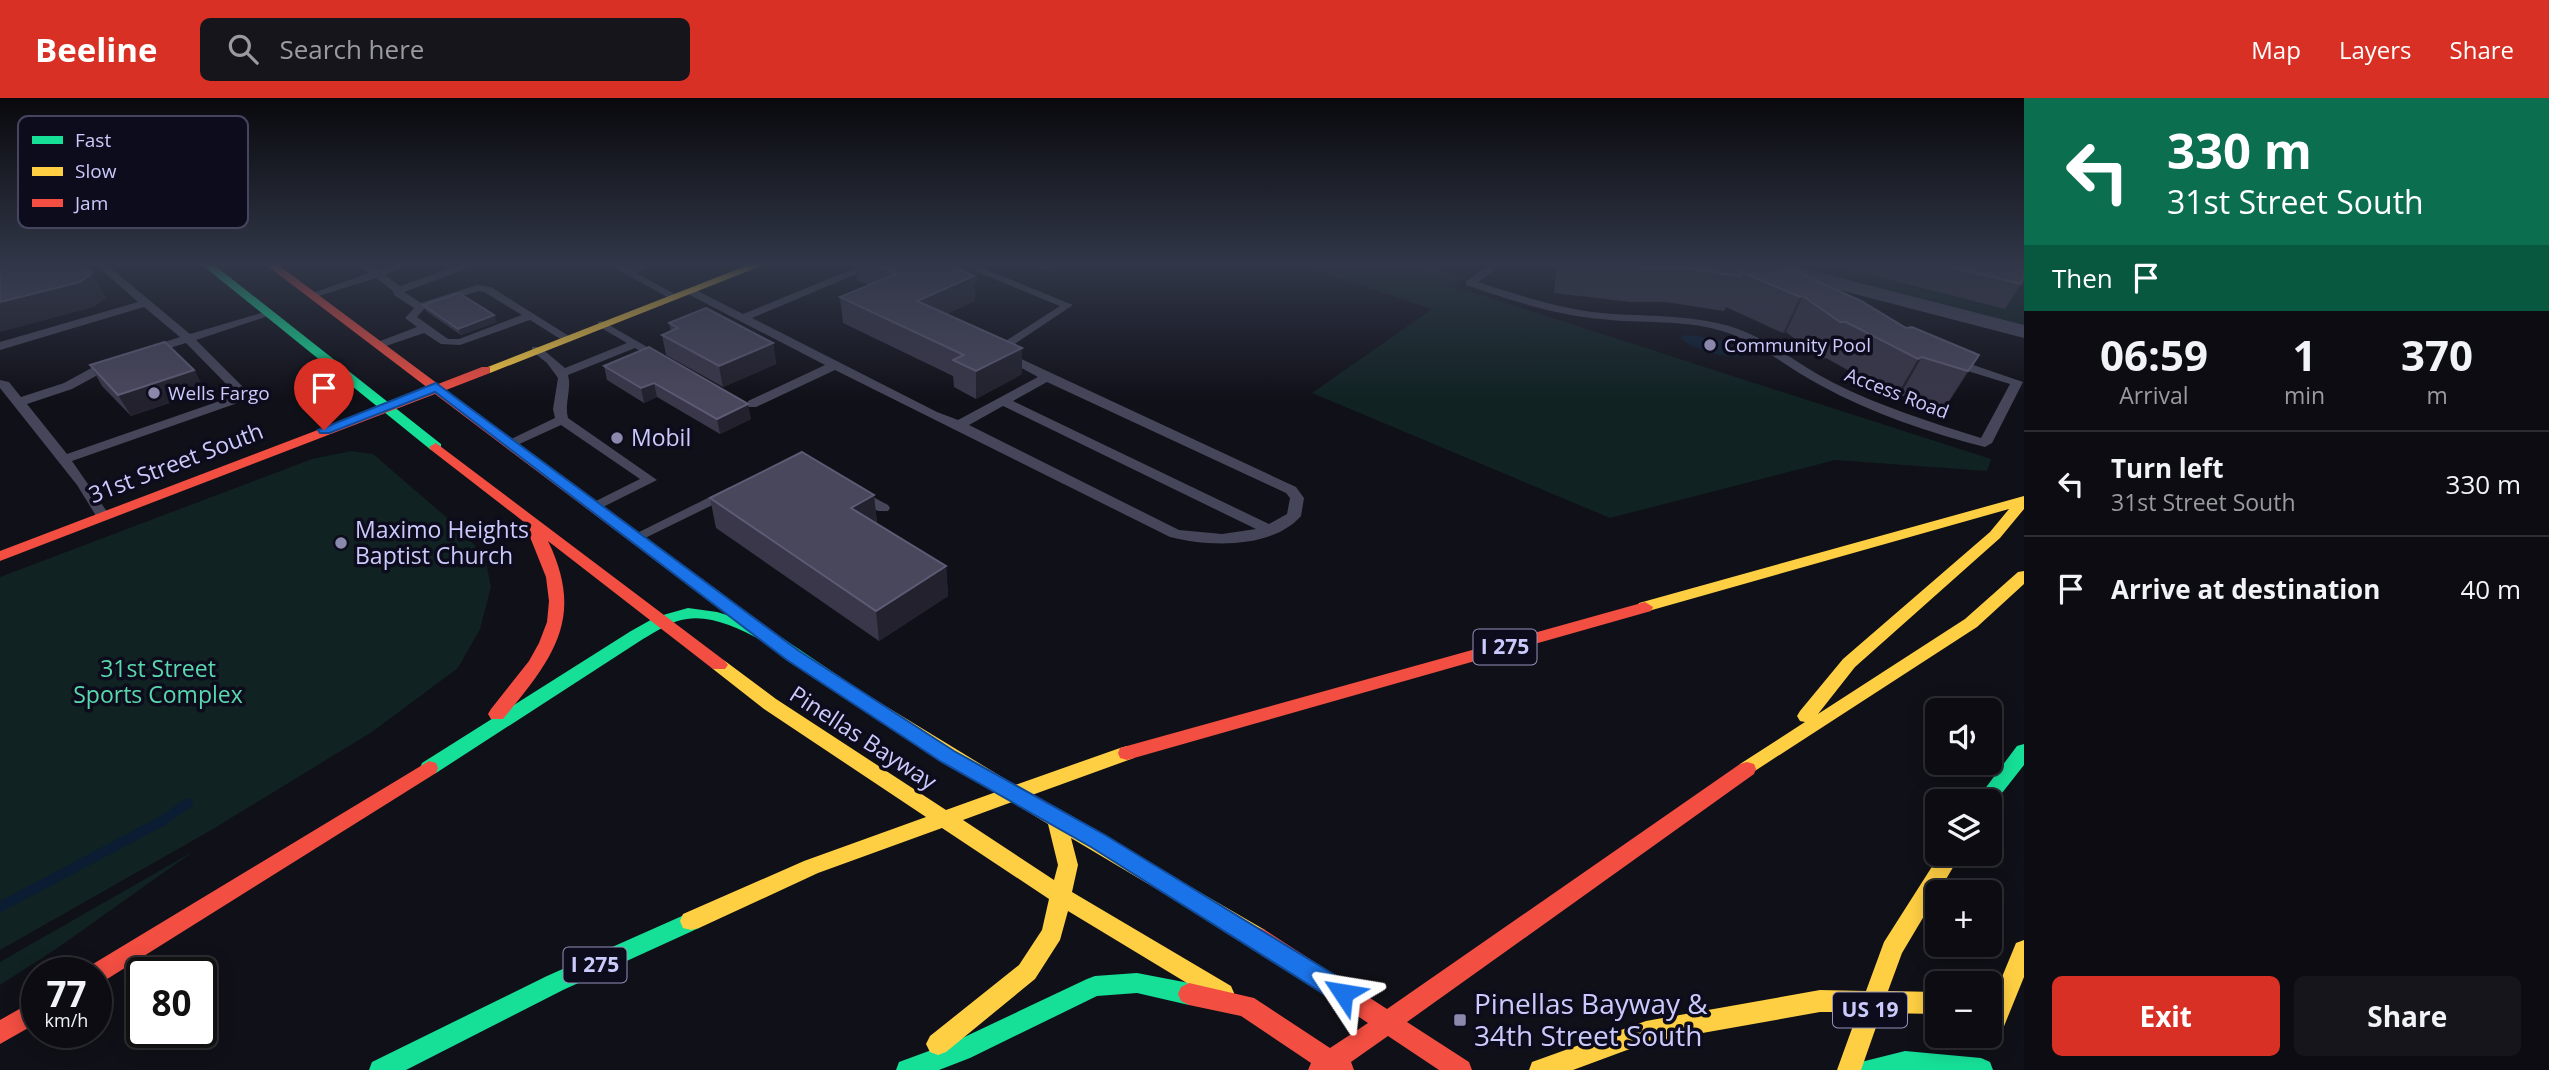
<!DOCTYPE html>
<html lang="en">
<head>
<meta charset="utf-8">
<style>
	:root { --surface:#0c0c12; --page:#15151b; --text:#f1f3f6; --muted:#9a9b9f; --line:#2c2c32; --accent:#d93025 }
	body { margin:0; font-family:"Open Sans",sans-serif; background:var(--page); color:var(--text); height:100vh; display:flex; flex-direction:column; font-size:26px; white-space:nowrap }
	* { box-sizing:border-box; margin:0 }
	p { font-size:23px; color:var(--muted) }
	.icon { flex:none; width:38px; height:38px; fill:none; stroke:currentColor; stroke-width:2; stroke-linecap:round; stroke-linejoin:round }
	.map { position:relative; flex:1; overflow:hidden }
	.side { display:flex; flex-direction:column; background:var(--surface); width:525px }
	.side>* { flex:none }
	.hud { background:#0b6e4f; color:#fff; overflow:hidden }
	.controls { position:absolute; left:1925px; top:600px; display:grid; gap:14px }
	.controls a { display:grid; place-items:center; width:77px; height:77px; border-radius:10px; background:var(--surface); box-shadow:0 4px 18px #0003,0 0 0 2px var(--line); font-size:35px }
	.speed { position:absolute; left:21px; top:859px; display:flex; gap:14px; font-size:35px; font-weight:700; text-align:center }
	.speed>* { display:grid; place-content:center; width:91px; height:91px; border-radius:50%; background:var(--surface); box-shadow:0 4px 18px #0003,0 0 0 2px var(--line); line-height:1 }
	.speed small { font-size:18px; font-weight:400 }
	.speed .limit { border:4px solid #111; border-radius:10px; background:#fff; color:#111 }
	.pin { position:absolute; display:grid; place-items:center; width:60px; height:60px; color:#fff; margin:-72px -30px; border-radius:50% 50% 50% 0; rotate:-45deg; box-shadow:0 0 7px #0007 }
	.pin .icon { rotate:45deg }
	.me { position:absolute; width:77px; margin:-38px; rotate:303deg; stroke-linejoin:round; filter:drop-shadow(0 0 5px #0008) }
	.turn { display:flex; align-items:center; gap:24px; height:147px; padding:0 28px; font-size:32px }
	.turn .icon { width:91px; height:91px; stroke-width:2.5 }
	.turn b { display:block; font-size:49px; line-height:60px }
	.then { display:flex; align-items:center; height:66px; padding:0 28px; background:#0003; gap:14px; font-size:26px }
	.eta { display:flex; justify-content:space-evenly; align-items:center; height:119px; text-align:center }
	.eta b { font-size:42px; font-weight:700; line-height:49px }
	.button { display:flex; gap:14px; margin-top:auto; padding:14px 28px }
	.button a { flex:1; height:80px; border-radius:10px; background:var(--accent); color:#fff; font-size:28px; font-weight:700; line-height:80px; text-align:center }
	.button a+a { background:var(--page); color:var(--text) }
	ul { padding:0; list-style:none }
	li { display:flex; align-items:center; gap:21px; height:105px; padding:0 28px; border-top:2px solid var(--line) }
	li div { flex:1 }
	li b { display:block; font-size:26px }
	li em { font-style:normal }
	header { display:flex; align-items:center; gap:42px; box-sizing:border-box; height:98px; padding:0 35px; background:var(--accent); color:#fff }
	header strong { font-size:33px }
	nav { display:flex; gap:38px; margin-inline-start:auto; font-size:24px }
	.search { width:490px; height:63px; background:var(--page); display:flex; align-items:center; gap:18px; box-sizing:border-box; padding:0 24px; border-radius:10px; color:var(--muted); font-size:26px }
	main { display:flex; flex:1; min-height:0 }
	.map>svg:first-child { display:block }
</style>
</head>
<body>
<header>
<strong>Beeline</strong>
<div class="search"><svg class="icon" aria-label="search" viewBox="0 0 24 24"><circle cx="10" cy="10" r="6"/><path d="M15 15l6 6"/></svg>Search here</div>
<nav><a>Map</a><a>Layers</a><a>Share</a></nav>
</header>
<main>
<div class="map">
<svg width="2024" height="972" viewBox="0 0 2024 972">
	<rect width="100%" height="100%" fill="#101018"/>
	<!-- green -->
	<g fill="#102222">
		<polygon points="1296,166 1423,166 1465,179 1453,188 1991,361 1987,373 1835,362 1610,420 1312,295 1432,211"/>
		<polygon points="1777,166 2024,166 2024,229"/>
		<polygon points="351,353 373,356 452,424 485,458 491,489 480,531 458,570 372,634 208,734 0,852 0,479 312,361"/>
		<polygon points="194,753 56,851 0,887 0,864"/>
	</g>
	<!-- water -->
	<path fill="#0b1d33" d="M 1686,237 C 1703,238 1732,242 1742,257 C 1723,261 1695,252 1680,240 Z"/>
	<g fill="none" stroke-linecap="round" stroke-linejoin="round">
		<!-- stream -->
		<polyline stroke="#0b1d33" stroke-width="10" points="0,809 164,722 188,705"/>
		<!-- lane -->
		<g fill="#454659" fill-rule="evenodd">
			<polygon points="95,166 106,166 190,236 268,213 274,216 196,242 249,295 249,301 72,363 110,418 103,422 98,421 77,387 0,290 0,282 9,284 21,299 64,285 108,261 116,261 116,267 72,291 27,306 67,356 237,297 186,245 150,256 146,254 146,250 180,239 144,209 0,252 0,244 138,204"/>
			<path d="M 357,166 L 369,166 L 378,172 L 396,166 L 412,166 L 385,177 L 400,188 L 463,166 L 479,166 L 404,194 L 421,205 L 477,187 L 491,189 L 572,240 L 562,242 L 530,222 L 460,247 L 441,246 L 424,235 L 383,249 L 375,249 L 375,245 L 417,229 L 405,220 L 414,210 L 394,197 L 393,193 L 376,180 L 312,200 L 307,197 L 369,175 ZM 478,193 L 484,194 L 522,217 L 459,241 L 448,241 L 417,219 L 424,211 Z"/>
			<polygon points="607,166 620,166 628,170 640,166 656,166 636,175 680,199 671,201"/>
			<path d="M 865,166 L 880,166 L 752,220 L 937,314 L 958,322 L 1038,279 L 990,253 L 1060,208 L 958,166 L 973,166 L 1073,207 L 1004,253 L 1296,389 L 1304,400 L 1301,418 C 1272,451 1209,449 1170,439 L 835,272 L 756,309 L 748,309 L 748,303 L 825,267 L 686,195 L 686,191 L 694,191 L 743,216 ZM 1047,284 L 1286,395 L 1290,400 L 1287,416 L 1269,426 L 1013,303 ZM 1003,308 L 1256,431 L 1222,436 L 1179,432 L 969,327 Z"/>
			<path d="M 1491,166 L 1503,166 L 1478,184 C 1519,197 1560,211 1602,215 C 1645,219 1687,216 1729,228 C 1767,239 1797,266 1832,284 C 1879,308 1930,324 1981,340 L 2010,286 L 1948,267 L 1948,261 L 1956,261 L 2023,284 L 1992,345 L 1985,349 C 1929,335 1871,315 1820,287 C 1787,270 1759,244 1722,233 C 1683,221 1641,226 1601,221 C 1555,217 1510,202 1466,187 L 1466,183 Z"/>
			<path d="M 602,223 L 668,261 L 662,265 L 658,264 L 635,250 L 568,277 C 572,291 564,305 568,320 L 657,382 L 595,413 L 590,412 L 588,409 L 590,406 L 640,381 L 561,327 L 515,348 L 510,349 L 503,345 L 555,320 L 553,311 L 558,280 L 547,265 L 532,253 L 532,249 L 540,249 L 565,270 L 627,245 L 598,228 L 598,224 Z"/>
			<polygon points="730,389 735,390 737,393 735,396 641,442 636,444 629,439"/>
			<polygon points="858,391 888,407 890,410 888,413 878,413 853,398 851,395 853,392"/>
		</g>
		<!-- street -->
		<polygon fill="#454659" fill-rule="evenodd" points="1752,166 1786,166 2024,227 2024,240 1755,170"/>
		<!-- fast -->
		<g fill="#16e098" fill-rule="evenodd">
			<polygon points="201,166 213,166 441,346 441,352 431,352"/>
			<path d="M 688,510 L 717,514 L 766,529 L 864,595 L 867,600 L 864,605 L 852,605 C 812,577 737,513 687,521 C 671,523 657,533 643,541 L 436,675 L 429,677 L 422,675 L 420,670 L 422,665 L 631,533 L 656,519 Z"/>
			<polygon points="2024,646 2024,667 1991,709 1990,704 1975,704 2017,648"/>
			<polygon points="691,814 699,816 702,823 699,830 563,892 406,972 369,972 372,964 547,878"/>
			<polygon points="1137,875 1189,885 1197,889 1200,896 1197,903 1189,907 1137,895 1097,898 970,960 939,972 896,972 899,964 956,943 1087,881 1095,878"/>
			<polygon points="1905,953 1981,960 1990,964 1993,972 1858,972 1861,964"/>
		</g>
		<!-- slow -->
		<g fill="#ffcf43" fill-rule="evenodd">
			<polygon points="751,166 766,166 490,275 482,275 480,272"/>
			<polygon points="2024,398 2024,411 2000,440 1855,569 1818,616 1965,521 2018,474 2024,473 2024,486 1977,529 1747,678 1740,676 1738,671 1740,666 1805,624 1800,623 1797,618 1800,613 1843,561 1990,434 2009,411 1645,514 1637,509 1639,505"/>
			<path d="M 719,561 L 725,563 L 776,601 L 946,712 L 996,694 L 852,605 L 849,600 L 852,595 L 864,595 L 1015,687 L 1120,650 L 1127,648 L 1134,650 L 1136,655 L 1134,660 L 1032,697 L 1265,832 L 1268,839 L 1265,846 L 1257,849 L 1249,846 L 1071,740 L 1078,767 L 1072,794 L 1231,888 L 1234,895 L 1231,902 L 1223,906 L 1215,902 L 1068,813 L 1060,842 L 1035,881 L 946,954 L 938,957 L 930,954 L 926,946 L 930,938 L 1019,867 L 1042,832 L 1049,801 L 942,730 L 818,775 L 699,830 L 691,832 L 683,830 L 680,823 L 683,816 L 804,763 L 926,719 L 764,611 L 713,571 L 710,567 L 713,563 ZM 1012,704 L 1048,726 L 1058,767 L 1054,782 L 963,722 Z"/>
			<polygon points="1940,756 1961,756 1902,855 1888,893 1937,894 1937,916 1881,915 1861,972 1837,972 1858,914 1820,914 1646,945 1573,972 1529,972 1532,964 1646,923 1820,892 1866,893 1884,844"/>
			<polygon points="2024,842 2024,879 1998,943 1990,946 1982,943 1980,938 1990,938 1990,908 2016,845"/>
		</g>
		<!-- jam -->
		<g fill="#f24e42" fill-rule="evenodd">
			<polygon points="265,166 277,166 438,286 482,269 490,269 490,275 446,292 766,529 768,533 766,537 754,537 435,296 0,463 0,453 428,290"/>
			<path d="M 436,345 L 725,563 L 728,567 L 725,571 L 713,571 L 548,443 C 586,521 552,561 503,621 L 491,621 L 488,616 L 491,611 L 529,563 L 539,545 L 547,524 L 549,503 L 546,479 L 524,424 L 431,352 L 429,349 Z"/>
			<polygon points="1645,504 1653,509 1651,513 1127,662 1120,660 1118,655 1120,650 1127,648"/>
			<polygon points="429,663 436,665 438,670 436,675 104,883 96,886 96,875 85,875 88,869"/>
			<polygon points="1747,664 1754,666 1756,671 1754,676 1407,924 1469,964 1472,972 1439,972 1388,938 1351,964 1354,972 1308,972 1311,965 1241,918 1189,907 1181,903 1178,896 1181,889 1189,885 1254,900 1330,950 1368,925 1249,846 1246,839 1249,832 1257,829 1265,832 1387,911 1740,666"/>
			<polygon points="37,901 37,925 0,946 0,922"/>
		</g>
	</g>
	<!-- wall -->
	<g fill="#393749">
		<polygon points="856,166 976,166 977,184 974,185 975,203 946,216 1022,250 1022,276 976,301 954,289 953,278 843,225 840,199 868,187 857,182"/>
		<polygon points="1027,166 1069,166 1050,175"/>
		<polygon points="1559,166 1767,166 1906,230 1979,257 1944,311 1900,297 1896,299 1826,260 1821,261 1786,234 1783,235 1726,209 1724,213 1666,204 1631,204 1554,195 1556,176"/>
		<polygon points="1829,166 2024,166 2021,186 2005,211"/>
		<polygon points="423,207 497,224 461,237 426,213"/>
		<polygon points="669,225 773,245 776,266 723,289 666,257 662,237 671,233"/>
		<polygon points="649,249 751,321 720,336 657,299 644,305 607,282 604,268"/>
		<polygon points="90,267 194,272 205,293 131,318 102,288"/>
		<polygon points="874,397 877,425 946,468 948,498 879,543 716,430 710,400"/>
	</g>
	<!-- shaded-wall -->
	<g fill="#22212d">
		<polygon points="960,166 976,166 977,184 974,185 975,203 919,229 917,203 954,169"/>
		<polygon points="1050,166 1069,166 1050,175"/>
		<polygon points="92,175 106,200 94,209 0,234 0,204"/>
		<polygon points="1803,198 1786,234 1783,235 1800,199"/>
		<polygon points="494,217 497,224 461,237 458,231"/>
		<polygon points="773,245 776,266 723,289 719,268"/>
		<polygon points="1022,250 1022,276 976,301 976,273"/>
		<polygon points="1979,257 1955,295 1944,311 1968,273"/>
		<polygon points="1922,259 1900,297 1896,299 1918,261"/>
		<polygon points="194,272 205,293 131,318 118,297"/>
		<polygon points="654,285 657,299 644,305 641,290"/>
		<polygon points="748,306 751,321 720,336 717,321"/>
		<polygon points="874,397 877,426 851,410"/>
		<polygon points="946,468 948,498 879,543 876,513"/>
	</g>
	<!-- building -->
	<g fill="#49475c" stroke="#5d5b75" stroke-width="2">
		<polygon points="0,166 83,166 92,175 80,184 0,204"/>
		<polygon points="874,166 960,166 954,169 974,178 917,203 1022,250 976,273 953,262 964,257 840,199 896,176"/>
		<polygon points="1612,166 1767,166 1795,173 1861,203 1906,230 1912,229 1979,257 1968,273 1922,259 1918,261 1846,224 1840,224 1803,198 1800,199 1741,174 1740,178 1681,170 1645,170"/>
		<polygon points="1940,166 2024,166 2024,179 2021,186"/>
		<polygon points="459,195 494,217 458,231 423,207"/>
		<polygon points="706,210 773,245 719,268 662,237 678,230 669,225"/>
		<polygon points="165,244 194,272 118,297 90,267"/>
		<polygon points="649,249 748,306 717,321 654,285 641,290 604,268"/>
		<polygon points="802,354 874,397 851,410 946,468 876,513 710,400"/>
	</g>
	<!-- sky -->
	<linearGradient id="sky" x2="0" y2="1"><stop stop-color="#09090d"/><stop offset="0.55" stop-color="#313748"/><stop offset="1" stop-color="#313748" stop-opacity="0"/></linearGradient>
	<rect width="2024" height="302" fill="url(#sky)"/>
	<!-- route -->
	<polygon fill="#1a73e8" stroke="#114b97" stroke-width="2" points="436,285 799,553 954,653 1105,737 1351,887 1355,895 1351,903 1343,906 1335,903 1091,749 940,663 787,562 435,294 329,335 320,335 318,332"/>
	<!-- markers -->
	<g fill="#8a89ac" stroke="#0d0c1c" stroke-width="2.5">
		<circle cx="1710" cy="247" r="7"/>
		<circle cx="154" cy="295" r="7"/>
		<circle cx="617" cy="340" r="7"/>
		<circle cx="341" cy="445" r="7"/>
		<rect x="1453" y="915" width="14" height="14" rx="3.5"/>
	</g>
	<g text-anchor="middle" stroke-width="7" stroke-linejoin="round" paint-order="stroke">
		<!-- far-poi labels -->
		<g font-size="19" fill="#cbcafc" stroke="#0d0c1c" text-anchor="start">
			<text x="1724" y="254">Community Pool</text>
			<text x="168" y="302">Wells Fargo</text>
		</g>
		<!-- far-street labels -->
		<g font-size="19" fill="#cbcafc" stroke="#0d0c1c">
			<text transform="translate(1897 295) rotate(21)" y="7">Access Road</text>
		</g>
		<!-- shield labels -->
		<g fill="#0d0c1c" stroke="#9291b9" stroke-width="2">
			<rect x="1473.5" y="531.5" width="63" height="35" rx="5"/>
			<rect x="563.5" y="849.5" width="63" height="35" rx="5"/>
			<rect x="1833" y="894.5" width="74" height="35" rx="5"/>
		</g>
		<g font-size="21" font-weight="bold" fill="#cbcafc">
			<text x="1505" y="556">I 275</text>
			<text x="595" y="874">I 275</text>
			<text x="1870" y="919">US 19</text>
		</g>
		<!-- poi labels -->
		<g font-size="23" fill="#cbcafc" stroke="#0d0c1c" text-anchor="start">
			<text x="631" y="348">Mobil</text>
			<text x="355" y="440">Maximo Heights<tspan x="355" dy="26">Baptist Church</tspan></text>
		</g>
		<!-- street labels -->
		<g font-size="23" fill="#cbcafc" stroke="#0d0c1c">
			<text transform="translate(176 365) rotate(-21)" y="8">31st Street South</text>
			<text transform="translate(863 640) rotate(33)" y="8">Pinellas Bayway</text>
		</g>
		<!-- park labels -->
		<g font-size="23" fill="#5ad8ad" stroke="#0d0c1c">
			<text x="158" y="579">31st Street<tspan x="158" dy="26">Sports Complex</tspan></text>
		</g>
		<!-- near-poi labels -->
		<g font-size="28" fill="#cbcafc" stroke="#0d0c1c" text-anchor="start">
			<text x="1474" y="916">Pinellas Bayway &amp;<tspan x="1474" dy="32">34th Street South</tspan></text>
		</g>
	</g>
	<!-- legend -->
	<rect x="18" y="18" width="230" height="112" rx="10" fill="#0d0c1c" stroke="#46455f" stroke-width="2"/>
	<rect x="32" y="38" width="31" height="8" fill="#16e098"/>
	<rect x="32" y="69" width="31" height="9" fill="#ffcf43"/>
	<rect x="32" y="101" width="31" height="8" fill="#f24e42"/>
	<g font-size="19" fill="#cbcafc">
		<text x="75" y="49">Fast</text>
		<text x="75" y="80">Slow</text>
		<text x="75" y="112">Jam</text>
	</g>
</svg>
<div class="controls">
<a><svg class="icon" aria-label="sound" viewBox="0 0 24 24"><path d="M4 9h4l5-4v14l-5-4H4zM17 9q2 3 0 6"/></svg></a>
<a><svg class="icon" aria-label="layers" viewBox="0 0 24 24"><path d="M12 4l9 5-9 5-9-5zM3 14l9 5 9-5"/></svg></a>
<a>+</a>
<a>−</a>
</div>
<div class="speed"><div>77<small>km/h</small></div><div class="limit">80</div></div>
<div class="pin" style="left:324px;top:332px;background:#d93025"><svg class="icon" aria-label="arrive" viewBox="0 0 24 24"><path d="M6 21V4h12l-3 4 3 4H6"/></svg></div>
<svg class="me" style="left:1343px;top:895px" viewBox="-20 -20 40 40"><path d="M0-17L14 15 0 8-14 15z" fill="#1a73e8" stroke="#fff" stroke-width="4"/></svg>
</div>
<section class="side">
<div class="hud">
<div class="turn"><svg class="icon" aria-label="left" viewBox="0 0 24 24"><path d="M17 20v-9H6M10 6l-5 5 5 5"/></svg><div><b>330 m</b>31st Street South</div></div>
<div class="then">Then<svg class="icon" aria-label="arrive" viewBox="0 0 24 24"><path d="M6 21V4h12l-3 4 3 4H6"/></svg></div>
</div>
<div class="eta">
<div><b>06:59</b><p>Arrival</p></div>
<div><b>1</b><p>min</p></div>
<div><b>370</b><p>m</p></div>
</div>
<ul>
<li><svg class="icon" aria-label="left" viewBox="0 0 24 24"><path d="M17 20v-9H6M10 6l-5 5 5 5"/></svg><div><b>Turn left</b><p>31st Street South</p></div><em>330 m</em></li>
<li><svg class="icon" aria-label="arrive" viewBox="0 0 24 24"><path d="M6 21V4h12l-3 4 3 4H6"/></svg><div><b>Arrive at destination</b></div><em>40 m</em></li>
</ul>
<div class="button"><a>Exit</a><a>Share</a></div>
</section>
</main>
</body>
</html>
